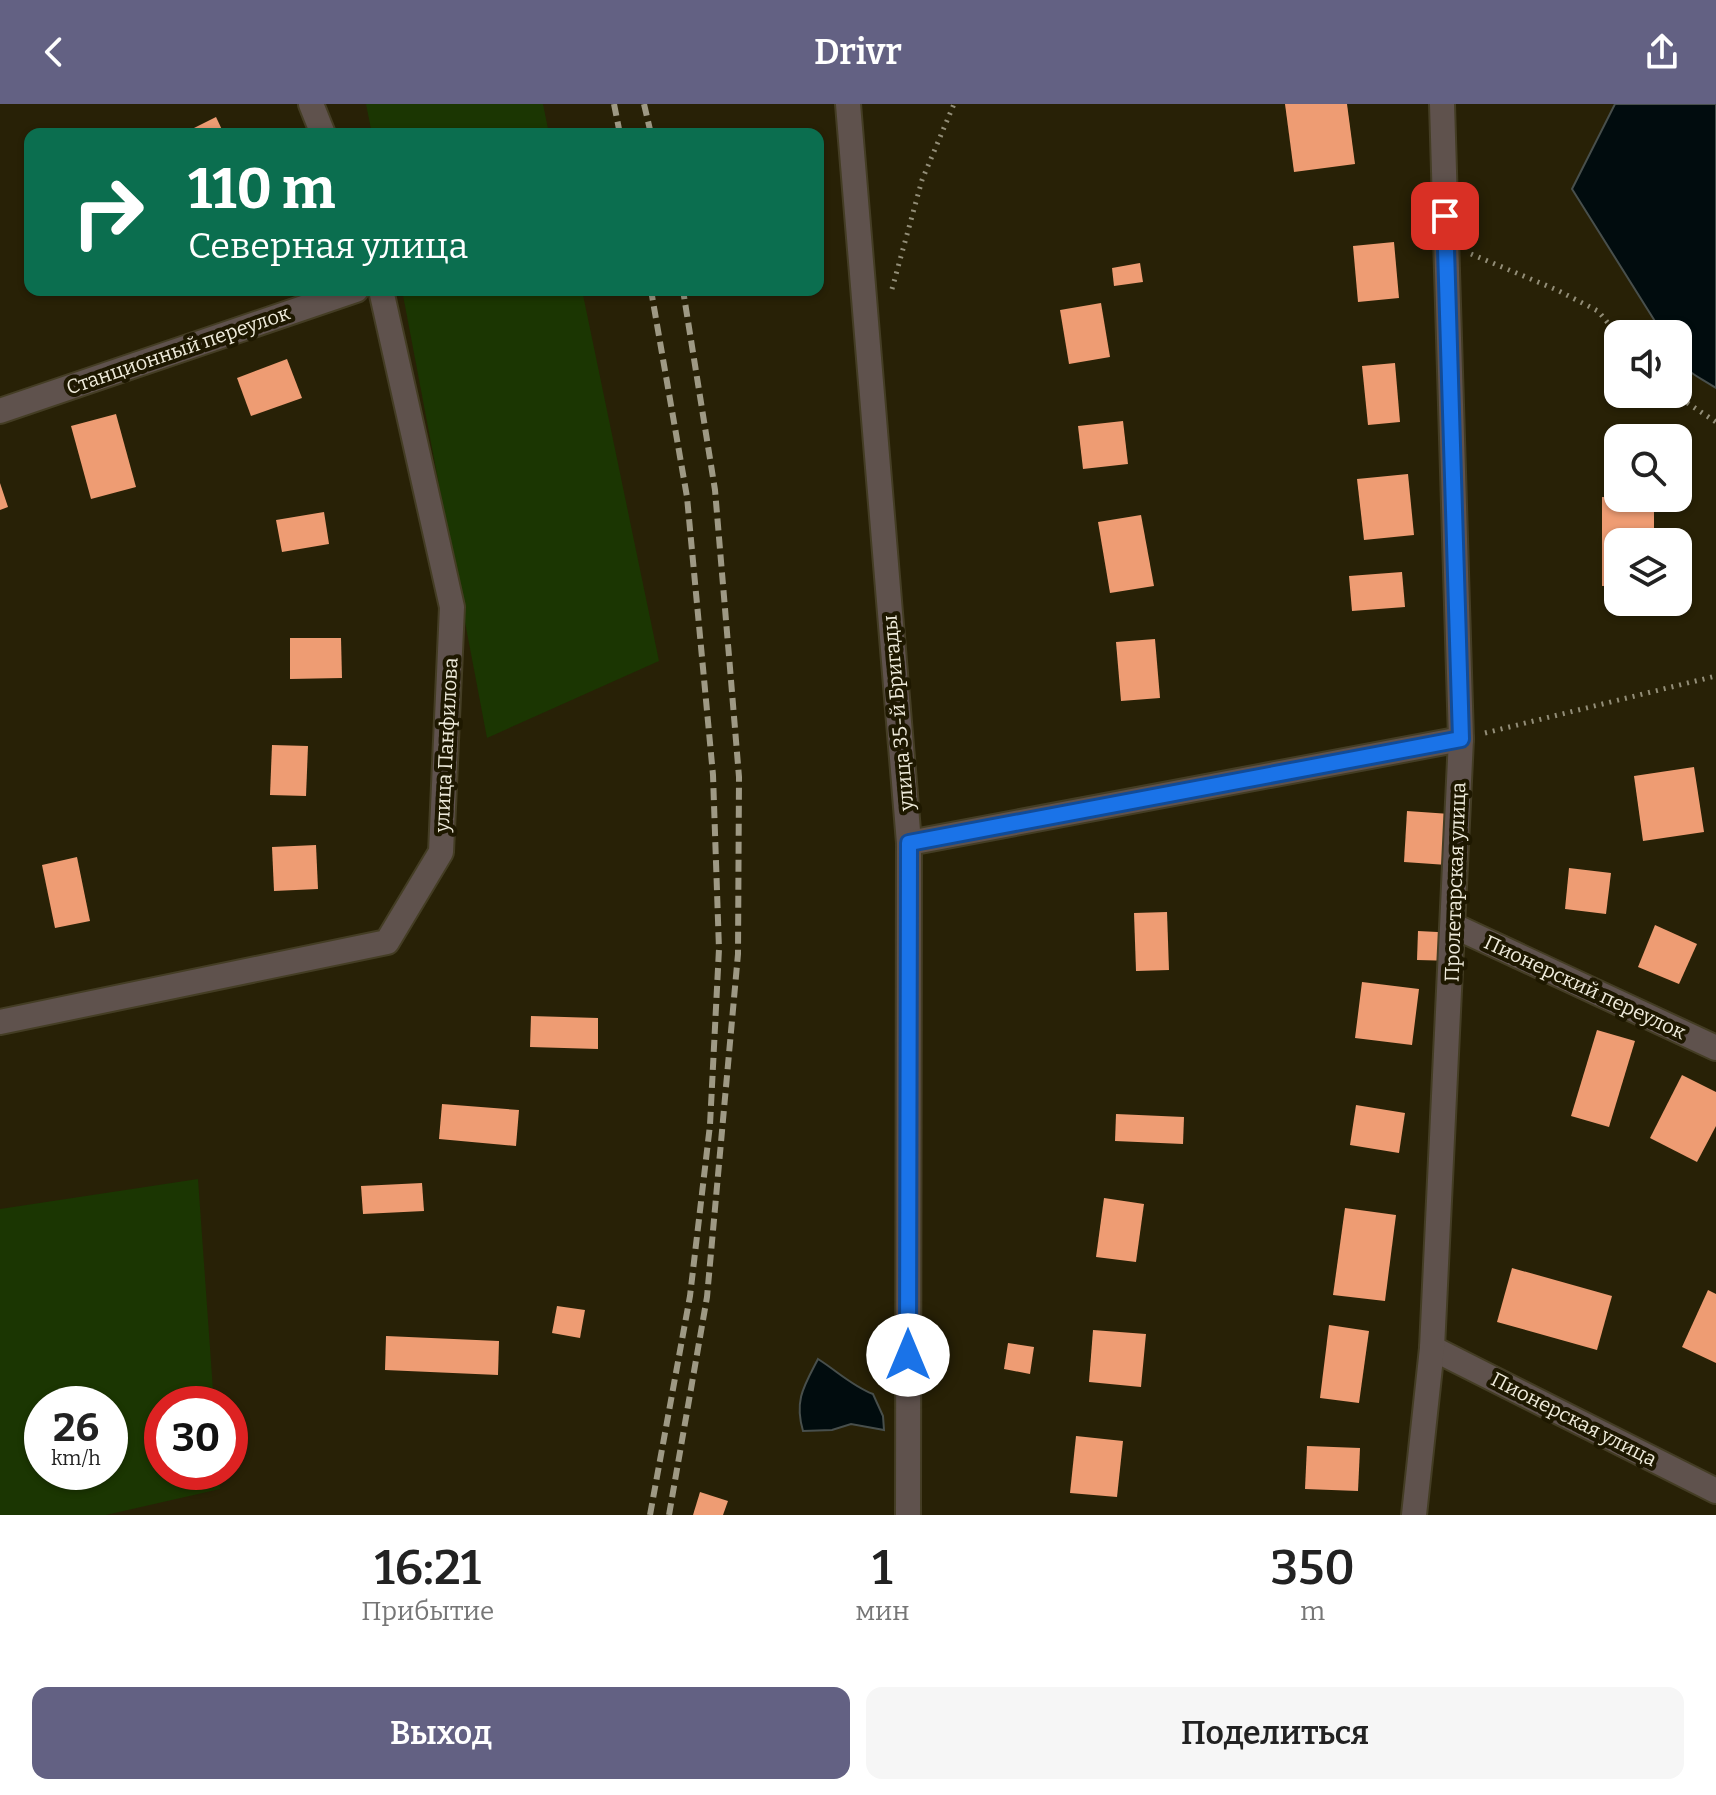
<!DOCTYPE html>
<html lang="ru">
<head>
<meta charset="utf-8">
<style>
	:root { --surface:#fff; --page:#f6f6f6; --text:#222; --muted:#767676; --accent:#636183 }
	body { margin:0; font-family:Bitter,serif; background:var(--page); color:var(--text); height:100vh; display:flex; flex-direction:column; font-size:30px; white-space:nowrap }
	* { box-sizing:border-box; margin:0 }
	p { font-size:26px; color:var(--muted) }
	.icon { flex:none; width:44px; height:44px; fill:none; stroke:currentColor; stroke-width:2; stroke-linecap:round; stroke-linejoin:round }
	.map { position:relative; height:1411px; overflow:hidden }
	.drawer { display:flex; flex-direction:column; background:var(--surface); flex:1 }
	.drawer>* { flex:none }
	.banner { position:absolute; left:24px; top:24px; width:800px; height:168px; border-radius:16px; box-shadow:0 2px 6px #0004; background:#0b6e4f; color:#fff; overflow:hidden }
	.controls { position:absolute; left:1604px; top:216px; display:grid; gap:16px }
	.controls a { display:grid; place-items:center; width:88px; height:88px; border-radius:16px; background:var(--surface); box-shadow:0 2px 6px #0004; font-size:40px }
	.speed { position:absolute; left:24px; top:1282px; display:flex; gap:16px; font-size:40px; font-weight:700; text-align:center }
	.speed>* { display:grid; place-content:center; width:104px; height:104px; border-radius:50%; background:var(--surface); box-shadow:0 2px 6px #0004; line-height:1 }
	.speed small { font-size:20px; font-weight:400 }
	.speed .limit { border:12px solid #d22; background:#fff; color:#111 }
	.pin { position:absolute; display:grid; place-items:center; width:68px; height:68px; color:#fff; margin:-34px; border-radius:16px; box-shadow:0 4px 12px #0006 }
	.me { position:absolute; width:88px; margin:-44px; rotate:0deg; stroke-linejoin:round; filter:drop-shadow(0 0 6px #0008) }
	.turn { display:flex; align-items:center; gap:28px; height:168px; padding:0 32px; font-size:36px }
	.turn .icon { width:104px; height:104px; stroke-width:2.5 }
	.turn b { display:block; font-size:56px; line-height:68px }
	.eta { display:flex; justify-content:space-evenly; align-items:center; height:136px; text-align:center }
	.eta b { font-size:48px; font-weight:600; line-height:56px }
	.action { display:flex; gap:16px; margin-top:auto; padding:16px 32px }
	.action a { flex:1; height:92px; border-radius:16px; background:var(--accent); color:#fff; font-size:32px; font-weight:600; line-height:92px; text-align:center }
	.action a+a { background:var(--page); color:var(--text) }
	header { display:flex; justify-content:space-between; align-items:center; height:104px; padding:0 32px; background:var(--accent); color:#fff; font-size:36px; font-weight:600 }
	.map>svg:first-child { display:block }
</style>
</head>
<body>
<header><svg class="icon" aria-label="back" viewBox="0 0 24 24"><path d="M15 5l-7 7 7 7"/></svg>Drivr<svg class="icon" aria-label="share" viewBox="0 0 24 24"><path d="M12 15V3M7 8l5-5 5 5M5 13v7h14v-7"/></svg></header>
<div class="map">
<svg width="1716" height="1411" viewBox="0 0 1716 1411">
	<rect width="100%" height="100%" fill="#282106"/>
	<!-- green -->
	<g fill="#1b3602" fill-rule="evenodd">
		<polygon points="366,0 543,0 549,30 372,30"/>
		<polygon points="402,186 582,186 659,557 487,634"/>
		<path d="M 198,1075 L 214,1300 L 162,1300 L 162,1368 L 219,1368 L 220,1385 L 106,1411 L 0,1411 L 0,1105 ZM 42,1300 L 110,1300 L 110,1368 L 42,1368 Z"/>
	</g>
	<!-- water -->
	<g fill="#010c0e" stroke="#484f4c" stroke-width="2">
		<path d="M 1615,0 L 1716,0 L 1716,284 C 1687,265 1678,268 1678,230 L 1663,230 L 1572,85 Z"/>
		<path d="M 818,1255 C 837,1267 852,1282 873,1290 L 883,1312 L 884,1326 L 851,1320 L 832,1326 L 803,1327 C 794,1296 804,1282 818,1255 Z"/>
	</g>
	<!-- building -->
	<g fill="#ee9c73">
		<polygon points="1285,0 1347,0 1355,60 1294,68"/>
		<polygon points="216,13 224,30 182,30"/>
		<polygon points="1394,138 1399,194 1358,198 1353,142"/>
		<polygon points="1140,159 1143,178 1114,182 1112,164"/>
		<polygon points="1101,199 1110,253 1069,260 1060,206"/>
		<polygon points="287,255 302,294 251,312 237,274"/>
		<polygon points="1395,259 1400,318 1368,321 1362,262"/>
		<polygon points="116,310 136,383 91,395 71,322"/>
		<polygon points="1123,317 1128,360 1083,365 1078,322"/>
		<polygon points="1408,370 1414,431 1364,436 1357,375"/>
		<polygon points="0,379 8,403 0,406"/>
		<polygon points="1602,393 1654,394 1654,438 1618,438 1618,482 1602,482"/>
		<polygon points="324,408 329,440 282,448 276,416"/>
		<polygon points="1141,411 1154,482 1110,489 1098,418"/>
		<polygon points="1402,468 1405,503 1352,507 1349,472"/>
		<polygon points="290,534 341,534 342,574 290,575"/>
		<polygon points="1155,535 1160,594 1121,597 1116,538"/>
		<polygon points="272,641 308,642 306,692 270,691"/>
		<polygon points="1694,663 1704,728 1643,737 1634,672"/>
		<polygon points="1407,707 1450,710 1447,761 1404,758"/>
		<polygon points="316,741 318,785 274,787 272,743"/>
		<polygon points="77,753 90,817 55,824 42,761"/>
		<polygon points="1569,764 1611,769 1606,810 1565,805"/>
		<polygon points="1167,808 1169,866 1136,867 1134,809"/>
		<polygon points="1655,821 1697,840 1679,880 1638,863"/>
		<polygon points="1418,827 1457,829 1456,857 1417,856"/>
		<polygon points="1362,878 1419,885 1412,941 1355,934"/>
		<polygon points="531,912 598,914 598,945 530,943"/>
		<polygon points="1597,926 1635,937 1609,1023 1571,1012"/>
		<polygon points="1682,971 1716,988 1716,1022 1697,1058 1650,1034"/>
		<polygon points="442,1000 519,1006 516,1042 439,1035"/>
		<polygon points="1356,1001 1405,1009 1399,1049 1350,1041"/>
		<polygon points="1116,1010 1184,1013 1183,1040 1115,1037"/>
		<polygon points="422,1079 424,1107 363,1110 361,1082"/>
		<polygon points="1104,1094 1144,1100 1136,1158 1096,1153"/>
		<polygon points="1345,1104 1396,1111 1385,1197 1333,1191"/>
		<polygon points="1512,1164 1612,1192 1597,1246 1497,1218"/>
		<polygon points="1708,1186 1716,1190 1716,1259 1682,1243"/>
		<polygon points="557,1202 585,1206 580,1234 552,1229"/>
		<polygon points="1329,1221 1369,1227 1359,1299 1320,1294"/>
		<polygon points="1093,1226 1146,1230 1141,1283 1089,1278"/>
		<polygon points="386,1232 499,1237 498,1271 385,1266"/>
		<polygon points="1008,1239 1034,1243 1030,1270 1004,1265"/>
		<polygon points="1076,1332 1123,1337 1117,1393 1070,1389"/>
		<polygon points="1307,1342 1360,1344 1358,1387 1305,1385"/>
		<polygon points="700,1388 728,1397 723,1411 693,1411"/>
	</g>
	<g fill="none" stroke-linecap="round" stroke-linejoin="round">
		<defs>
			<g id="street">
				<polyline points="311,0 323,30"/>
				<polyline points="848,0 909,739 908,1411"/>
				<polyline points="0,307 356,186"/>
				<polyline points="909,739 1461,635"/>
				<polyline points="1454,822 1716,944"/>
				<polyline points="0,918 387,838 441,748 452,503 381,186"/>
				<polyline points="1432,1244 1716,1387"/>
				<polyline points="1414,1411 1432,1244 1461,635 1442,0"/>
			</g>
		</defs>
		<!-- street casing -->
		<use href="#street" stroke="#443d24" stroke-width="28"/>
		<!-- path -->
		<g stroke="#938e78" stroke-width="5" stroke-dasharray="2 6" stroke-linecap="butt">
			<polyline points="1471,150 1557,186 1598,207 1618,231"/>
			<polyline points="892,185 922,76 954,0"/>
			<polyline points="1674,290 1716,318"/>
			<polyline points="1485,629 1716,572"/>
		</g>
		<!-- street -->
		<use href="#street" stroke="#5f524d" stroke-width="24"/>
		<!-- rail -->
		<g stroke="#9e9984" stroke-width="6" stroke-dasharray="12 6" stroke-linecap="butt">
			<polyline points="614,0 620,30"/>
			<polyline points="644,0 651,30"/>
			<polyline points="650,1411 690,1192 710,1021 719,845 713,671 687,393 651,186"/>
			<polyline points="669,1411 707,1193 738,850 739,673 729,552 715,386 683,186"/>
		</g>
	</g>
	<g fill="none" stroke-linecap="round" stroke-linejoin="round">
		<defs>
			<polyline id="route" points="908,1251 909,739 1461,635 1445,112"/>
		</defs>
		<!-- route casing -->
		<use href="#route" stroke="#114b97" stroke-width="20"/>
		<!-- route -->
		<use href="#route" stroke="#1a73e8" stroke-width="14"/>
	</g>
	<g text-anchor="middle" stroke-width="8" stroke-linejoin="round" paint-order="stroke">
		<!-- street labels -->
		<g font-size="20" fill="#efebdb" stroke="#1e1800">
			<text transform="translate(178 246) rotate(-19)" y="7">Станционный переулок</text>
			<text transform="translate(898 609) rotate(-95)" y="7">улица 35-й Бригады</text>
			<text transform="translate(446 641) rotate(-87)" y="7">улица Панфилова</text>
			<text transform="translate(1455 778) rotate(-88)" y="7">Пролетарская улица</text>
			<text transform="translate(1585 883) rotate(25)" y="7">Пионерский переулок</text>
			<text transform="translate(1574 1315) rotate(27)" y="7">Пионерская улица</text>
		</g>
	</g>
</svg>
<div class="controls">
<a><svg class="icon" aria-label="sound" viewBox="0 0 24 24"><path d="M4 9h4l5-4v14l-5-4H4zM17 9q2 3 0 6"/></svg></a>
<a><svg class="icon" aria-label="search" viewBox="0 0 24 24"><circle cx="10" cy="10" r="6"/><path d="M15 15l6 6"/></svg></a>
<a><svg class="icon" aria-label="layers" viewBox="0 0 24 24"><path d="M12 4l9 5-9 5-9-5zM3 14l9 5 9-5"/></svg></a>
</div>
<div class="speed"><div>26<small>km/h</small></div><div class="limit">30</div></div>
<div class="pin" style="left:1445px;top:112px;background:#d93025"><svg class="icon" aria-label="arrive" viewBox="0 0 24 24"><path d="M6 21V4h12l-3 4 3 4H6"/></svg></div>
<svg class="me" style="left:908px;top:1251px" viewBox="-20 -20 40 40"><circle r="19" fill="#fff"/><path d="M0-13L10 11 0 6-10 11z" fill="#1a73e8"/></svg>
<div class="banner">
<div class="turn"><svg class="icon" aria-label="right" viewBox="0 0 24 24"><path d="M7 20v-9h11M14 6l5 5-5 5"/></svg><div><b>110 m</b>Северная улица</div></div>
</div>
</div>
<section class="drawer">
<div class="eta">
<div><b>16:21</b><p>Прибытие</p></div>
<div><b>1</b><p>мин</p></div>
<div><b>350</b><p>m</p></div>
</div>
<div class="action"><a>Выход</a><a>Поделиться</a></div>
</section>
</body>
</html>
